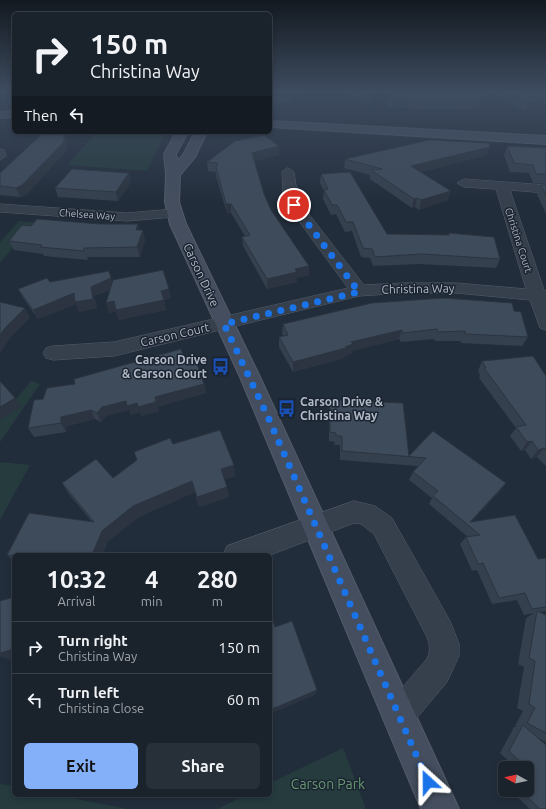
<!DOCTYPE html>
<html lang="en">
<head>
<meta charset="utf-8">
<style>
	:root { --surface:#1a222c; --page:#272f38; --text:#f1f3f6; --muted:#9fa4a9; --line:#383f48; --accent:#84b0fa }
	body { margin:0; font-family:Ubuntu,sans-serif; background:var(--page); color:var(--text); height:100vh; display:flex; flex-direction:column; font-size:15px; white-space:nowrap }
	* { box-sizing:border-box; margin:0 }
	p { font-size:13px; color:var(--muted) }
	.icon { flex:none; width:22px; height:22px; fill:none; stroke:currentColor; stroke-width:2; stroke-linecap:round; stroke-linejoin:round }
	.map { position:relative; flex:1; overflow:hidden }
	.drawer { position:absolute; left:12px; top:553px; width:260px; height:244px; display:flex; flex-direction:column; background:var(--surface); border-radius:6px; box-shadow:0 2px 6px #0003,0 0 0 1px var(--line) }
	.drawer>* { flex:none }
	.guide { position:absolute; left:12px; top:12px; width:260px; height:122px; border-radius:6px; box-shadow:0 2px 6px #0003,0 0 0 1px var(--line); background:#1a222c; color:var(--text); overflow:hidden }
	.needle { width:26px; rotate:278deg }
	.fabs { position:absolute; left:498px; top:761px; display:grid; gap:8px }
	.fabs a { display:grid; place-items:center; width:36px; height:36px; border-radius:6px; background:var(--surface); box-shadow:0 2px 6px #0003,0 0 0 1px var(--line); font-size:20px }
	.pin { position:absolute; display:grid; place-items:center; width:34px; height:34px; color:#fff; margin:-17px; border:2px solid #fff; border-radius:50%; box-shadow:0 1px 4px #0007 }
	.me { position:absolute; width:44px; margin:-22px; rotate:336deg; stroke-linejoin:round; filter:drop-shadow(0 0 3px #0008) }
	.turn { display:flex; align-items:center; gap:14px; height:84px; padding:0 12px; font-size:18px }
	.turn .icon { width:52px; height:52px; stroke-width:2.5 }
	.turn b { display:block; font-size:28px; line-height:34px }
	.then { display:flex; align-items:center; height:38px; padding:0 12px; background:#0003; gap:8px; font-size:15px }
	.eta { display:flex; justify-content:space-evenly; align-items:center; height:68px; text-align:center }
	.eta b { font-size:24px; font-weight:700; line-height:28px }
	.cta { display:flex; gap:8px; margin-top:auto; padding:8px 12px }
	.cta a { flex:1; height:46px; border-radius:6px; background:var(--accent); color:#111; font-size:16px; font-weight:700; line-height:46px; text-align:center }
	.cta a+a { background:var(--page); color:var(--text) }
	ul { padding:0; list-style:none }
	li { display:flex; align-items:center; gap:12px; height:52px; padding:0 12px; border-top:1px solid var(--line) }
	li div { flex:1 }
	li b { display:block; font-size:15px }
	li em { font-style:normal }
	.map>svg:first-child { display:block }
</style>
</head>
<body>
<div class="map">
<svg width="546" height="809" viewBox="0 0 546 809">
	<rect width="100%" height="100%" fill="#222d3b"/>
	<!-- green -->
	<g fill="#253b3e">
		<polygon points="97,132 162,132 165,133 147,171 67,165"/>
		<polygon points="19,221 35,222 0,263 0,242"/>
		<polygon points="31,381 40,384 0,442 0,419"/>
		<polygon points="0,462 30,465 0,520"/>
		<polygon points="343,748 366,809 217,809 246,795 270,795 270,783"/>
		<polygon points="0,784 14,786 14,795 57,795 128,809 0,809"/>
	</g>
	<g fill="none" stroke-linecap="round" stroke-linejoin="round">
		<defs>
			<g id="street">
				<polygon points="0,149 4,150 6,156 0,160"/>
				<polygon points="288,168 294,172 297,193 301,204 364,285 403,283 456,283 526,289 496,189 464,187 457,183 464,179 546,185 546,193 510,190 544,290 546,291 546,330 540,328 530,300 456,293 403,293 359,296 114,356 53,360 46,358 43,353 46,348 53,346 114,342 348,288 287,205 283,193 282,172"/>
				<polygon points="0,204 127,213 174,209 179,210 181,213 179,216 174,217 127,221 0,212"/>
				<path d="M 354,501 L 375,506 L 392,518 L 450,621 L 459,644 L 459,656 L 447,682 L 410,726 L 399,731 L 388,726 L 383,715 L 388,704 L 426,660 C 431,652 430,646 427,637 L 374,534 L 361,524 L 354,523 L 270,555 L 223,555 L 227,546 Z"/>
			</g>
			<g id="secondary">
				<polygon points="14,111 14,117 0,118 0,112"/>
				<polygon points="270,121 546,136 546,144 270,127"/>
				<polygon points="176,132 188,132 176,154 178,161 183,155 195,132 207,132 195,157 180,175 179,202 186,224 260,377 459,809 421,809 240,377 170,224 165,202 166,174 164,154"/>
			</g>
		</defs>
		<!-- street casing -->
		<use href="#street" stroke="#545c69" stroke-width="1"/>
		<!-- secondary casing -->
		<use href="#secondary" stroke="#545c69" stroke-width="2"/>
		<!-- street -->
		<use href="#street" fill="#363f4c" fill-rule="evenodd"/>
		<!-- secondary -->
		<use href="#secondary" fill="#444e5f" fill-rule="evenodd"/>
	</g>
	<!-- wall -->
	<g fill="#35404e">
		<rect x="0" y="91" width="14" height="1"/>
		<polygon points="270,91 309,91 292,102 273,103 270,102"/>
		<polygon points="343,91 371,91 370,106 343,93"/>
		<polygon points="393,91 546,91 525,111 505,100 491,99 478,108 442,110 386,107 388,99"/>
		<polygon points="66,134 67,150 26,195 20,197 0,195 0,173"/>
		<polygon points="279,146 279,155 254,161 264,194 271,210 309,266 309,275 297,278 297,282 267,289 243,246 242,237 245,236 231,213 227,213 216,176 216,172 208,171 207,162"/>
		<polygon points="507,146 546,148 546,184 533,183 529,173 510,172 504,155"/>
		<polygon points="487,155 421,172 448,200 419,210 415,207 412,208 370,179 370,175 344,168 345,159"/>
		<polygon points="321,174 387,234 448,235 449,233 500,259 496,268 419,264 373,266 370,258 361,257 352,231 345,232 336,214 331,215 323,199 324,191 320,183"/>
		<polygon points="131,182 118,201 58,197 55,188"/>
		<polygon points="541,185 546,185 546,214 537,194"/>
		<polygon points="139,230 145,240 140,257 87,257 88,260 44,256 43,254 14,250 9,241"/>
		<polygon points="109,271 112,282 171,298 164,300 166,310 119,320 116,311 109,313 110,290 94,296 97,308 79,312 76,304 38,319 23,298 18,289"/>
		<polygon points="514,311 528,337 522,346 461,343 461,341 435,341 434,339 401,342 399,339 352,351 351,354 345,356 344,358 293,372 279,347 279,337 284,336 282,334 283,324"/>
		<polygon points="184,358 204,384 206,393 157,407 159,411 141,416 140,412 131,415 129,410 106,416 101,422 95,419 67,426 66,432 34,437 28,428 43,399 75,384"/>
		<polygon points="482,361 546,376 546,466 537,457 531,459 525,450 521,451 510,436 516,428 479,378 480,375 478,371"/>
		<polygon points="330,400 409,456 433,431 506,483 500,491 471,522 538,559 546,558 546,611 539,612 546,615 546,742 538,738 546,809 530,809 515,795 518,790 527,790 527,768 516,768 500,753 514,727 517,727 515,726 523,711 517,708 524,667 518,664 526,618 534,613 524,615 517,600 492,604 477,570 472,571 460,544 466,537 468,537 429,504 432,498 409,480 413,472 418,466 340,460 340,445 334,445 335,442 329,441 329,410"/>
		<polygon points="173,444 235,476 225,479 229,497 199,507 195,492 139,517 108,541 102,555 14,555 14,561 7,555 92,522 69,494 62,483 113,478"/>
	</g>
	<!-- shaded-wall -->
	<g fill="#2b3440">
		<polygon points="298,91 309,91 292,102 292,94"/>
		<polygon points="493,91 491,99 478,108 481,100"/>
		<polygon points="546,100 546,108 525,111 528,103"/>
		<polygon points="64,132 66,132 66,134 67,150 26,195 20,197 16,188"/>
		<polygon points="279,146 279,155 252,162 252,153"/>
		<polygon points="490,147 487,155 409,175 411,166"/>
		<polygon points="129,173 131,182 118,201 116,192"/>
		<polygon points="451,191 448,200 419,210 421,200"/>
		<polygon points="417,198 415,207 412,208 414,199"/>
		<polygon points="226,204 231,204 231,213 227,213"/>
		<polygon points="138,224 140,234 136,230"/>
		<polygon points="143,230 145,240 140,257 137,247"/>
		<polygon points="309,266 309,275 297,278 297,282 267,289 267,279 295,269"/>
		<polygon points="111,278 114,288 94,296 97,308 79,312 76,304 38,319 33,310"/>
		<polygon points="169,289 171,298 164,300 166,310 119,320 116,311 109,313 106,303"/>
		<polygon points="25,308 30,318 11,337 0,353 0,335 6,327"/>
		<polygon points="402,330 399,339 352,351 351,354 345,356 344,358 293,372 293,362 345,347 351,342"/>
		<polygon points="204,384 206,393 157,407 159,411 141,416 140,412 131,415 129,410 106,416 101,422 97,413 102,407 126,401 155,397"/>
		<polygon points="15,398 21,407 0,420 0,407"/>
		<polygon points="91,410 95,419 67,426 66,432 61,423 61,417"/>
		<polygon points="532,441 525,450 521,451 527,442"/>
		<polygon points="544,448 537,457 531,459 538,450"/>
		<polygon points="234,465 235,476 223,480 221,469"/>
		<polygon points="192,481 195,492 139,517 108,541 102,555 92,555 102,531 133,506"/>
		<polygon points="506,483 500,491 468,525 470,522"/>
		<polygon points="227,487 229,497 199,507 197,497"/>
		<polygon points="14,649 14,658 9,660 0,656 0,653"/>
		<polygon points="317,690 315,695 270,714 270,710"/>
	</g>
	<!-- building -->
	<g fill="#3e4b5b" stroke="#2b3440">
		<polygon points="270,91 298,91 292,94 273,96 270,94"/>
		<polygon points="354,91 371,91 371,98"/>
		<polygon points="393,91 546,91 546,100 528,103 508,92 493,91 481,100 444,102 388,99"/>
		<polygon points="44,132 64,132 64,142 22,185 16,188 0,186 0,173"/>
		<polygon points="264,135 279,146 252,153 264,194 271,210 309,266 295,269 297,272 267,279 242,237 250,235 231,204 226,204 216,167 218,163 207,162 235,141"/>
		<polygon points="429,140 489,143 490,147 411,166 451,191 421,200 417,198 414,199 371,170 382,169 345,159"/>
		<polygon points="507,146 546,148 546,174 536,174 533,165 514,163"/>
		<polygon points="72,169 129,173 116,192 55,188"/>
		<polygon points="350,172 387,234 449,235 449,233 494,237 500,259 422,254 375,257 372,249 363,248 353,222 346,222 337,205 332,205 324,190 328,189 321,174"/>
		<polygon points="541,185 546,185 546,195"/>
		<polygon points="37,219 100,224 138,224 136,230 143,230 137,247 84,248 84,251 40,247 42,245 9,241 22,225 31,226"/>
		<polygon points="163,270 169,289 161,291 164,300 116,310 114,301 106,303 113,280"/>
		<polygon points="109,271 111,278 91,287 93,299 75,302 74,293 33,310 18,289 47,278 50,282"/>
		<polygon points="443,298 512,303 514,311 521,312 528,337 465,334 465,331 438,332 437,329 403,333 402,330 351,342 353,344 345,347 346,348 293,362 279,337 288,335 283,324 342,310 372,303"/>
		<polygon points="0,302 25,308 6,327 0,335"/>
		<polygon points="181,349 184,358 195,358 204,384 155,397 156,402 138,407 137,403 127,406 126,401 102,407 97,413 91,410 61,417 61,423 28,428 34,400 43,399 47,388 75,384 74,379"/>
		<polygon points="533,356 546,376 546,450 544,448 538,450 532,441 527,442 516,427 526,425 484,368 486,368 482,361"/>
		<polygon points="0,381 15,398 0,407"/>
		<polygon points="330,400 403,403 409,456 433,431 506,483 470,522 515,515 538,559 546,558 546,607 532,609 525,593 499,598 483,563 478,564 466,537 480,535 433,496 438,491 413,472 426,458 342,451 342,436 336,436 336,433 330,432"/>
		<polygon points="220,430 234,465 221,469 227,487 197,497 192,481 133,506 102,531 92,555 14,555 14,556 7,555 29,513 94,522 62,483 96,459 113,478 137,460 134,452 170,438 173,444"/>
		<polygon points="14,597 14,649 0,653 0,601"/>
		<polygon points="270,611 275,627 292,621 317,690 270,710"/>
		<polygon points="537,611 546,615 546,733 527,723 535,708 529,704 535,661 529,658"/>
		<polygon points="523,725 546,745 546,809 540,809 525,795 535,777 527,768 509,751"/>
	</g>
	<!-- sky -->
	<linearGradient id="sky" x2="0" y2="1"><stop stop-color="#131920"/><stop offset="0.45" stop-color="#3e4c60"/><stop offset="1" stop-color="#3e4c60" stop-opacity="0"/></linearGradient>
	<rect width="546" height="204" fill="url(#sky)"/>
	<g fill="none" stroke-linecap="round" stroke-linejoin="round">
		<!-- route -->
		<polyline stroke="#1a73e8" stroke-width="7" stroke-dasharray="0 12.6" points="294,205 359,292 224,324 268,417 428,782"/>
	</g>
	<!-- icons -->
	<defs>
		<symbol id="bus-bare" viewBox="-9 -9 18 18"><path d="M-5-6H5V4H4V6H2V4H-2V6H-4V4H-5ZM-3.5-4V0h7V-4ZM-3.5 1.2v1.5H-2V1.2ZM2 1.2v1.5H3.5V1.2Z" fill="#1a4fb4" stroke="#1b2430" stroke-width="2.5" paint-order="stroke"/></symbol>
	</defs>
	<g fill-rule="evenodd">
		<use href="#bus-bare" x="208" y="354" width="25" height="25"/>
		<use href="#bus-bare" x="274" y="396" width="25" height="25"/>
	</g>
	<g text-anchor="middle" stroke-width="3" stroke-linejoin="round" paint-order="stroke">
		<!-- far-street labels -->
		<g font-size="10" fill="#b1b9c7" stroke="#1b2430">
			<text transform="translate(87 214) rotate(4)" y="4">Chelsea Way</text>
			<text transform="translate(519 240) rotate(72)" y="4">Christina Court</text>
		</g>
		<!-- street labels -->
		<g font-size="12" fill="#b1b9c7" stroke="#1b2430">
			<text transform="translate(201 275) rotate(65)" y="4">Carson Drive</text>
			<text transform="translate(418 289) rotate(-1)" y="4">Christina Way</text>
			<text transform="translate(175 335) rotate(-13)" y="4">Carson Court</text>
		</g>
		<!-- poi labels -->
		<g font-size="12" font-weight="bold" fill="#b1b9c7" stroke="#1b2430" text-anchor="end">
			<text x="207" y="364">Carson Drive<tspan x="207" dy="14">&amp; Carson Court</tspan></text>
			<text x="300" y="406" text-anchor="start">Carson Drive &amp;<tspan x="300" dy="14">Christina Way</tspan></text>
		</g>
		<!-- near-park labels -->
		<g font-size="14" fill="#679973" stroke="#1b2430">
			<text x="328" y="789">Carson Park</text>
		</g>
	</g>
</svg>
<div class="fabs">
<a><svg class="needle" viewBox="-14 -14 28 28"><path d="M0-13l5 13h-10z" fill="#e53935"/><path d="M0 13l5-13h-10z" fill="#9fa4a9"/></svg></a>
</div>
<div class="pin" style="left:294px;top:205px;background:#d93025"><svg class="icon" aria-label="arrive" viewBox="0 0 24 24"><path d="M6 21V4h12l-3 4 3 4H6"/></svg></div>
<svg class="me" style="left:428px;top:782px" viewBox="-20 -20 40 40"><path d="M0-17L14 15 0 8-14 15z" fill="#1a73e8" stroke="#fff" stroke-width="4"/></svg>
<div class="guide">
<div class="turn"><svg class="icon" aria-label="right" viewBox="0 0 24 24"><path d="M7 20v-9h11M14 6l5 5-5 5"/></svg><div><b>150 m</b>Christina Way</div></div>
<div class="then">Then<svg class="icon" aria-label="left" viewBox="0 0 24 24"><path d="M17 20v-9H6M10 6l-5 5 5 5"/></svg></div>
</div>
<section class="drawer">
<div class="eta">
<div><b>10:32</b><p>Arrival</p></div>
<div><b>4</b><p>min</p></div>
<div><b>280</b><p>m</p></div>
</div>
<ul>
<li><svg class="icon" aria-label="right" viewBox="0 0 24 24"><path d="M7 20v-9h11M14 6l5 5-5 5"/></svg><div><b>Turn right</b><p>Christina Way</p></div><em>150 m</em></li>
<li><svg class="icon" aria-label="left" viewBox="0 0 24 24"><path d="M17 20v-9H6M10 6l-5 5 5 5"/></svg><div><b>Turn left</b><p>Christina Close</p></div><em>60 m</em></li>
</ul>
<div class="cta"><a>Exit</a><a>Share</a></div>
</section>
</div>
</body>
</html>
